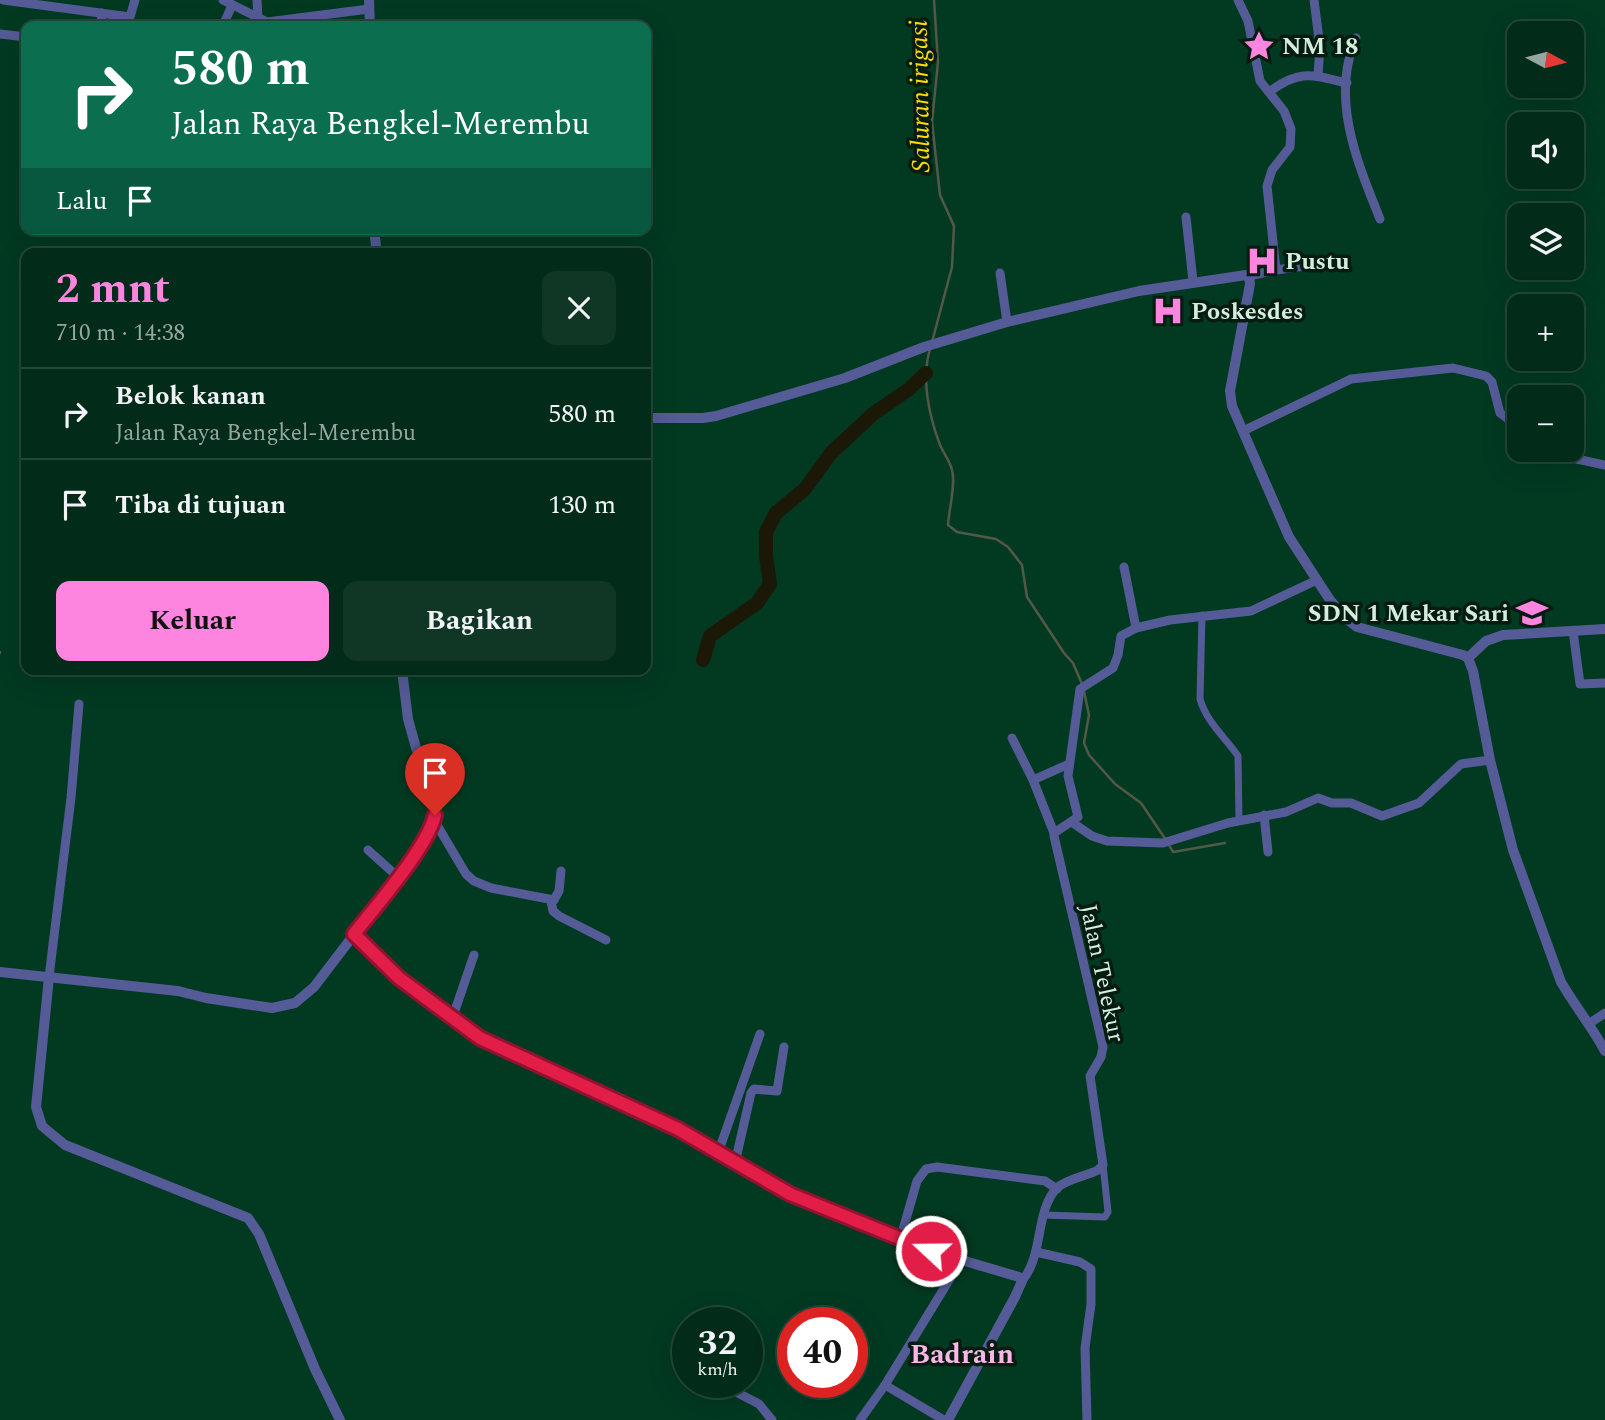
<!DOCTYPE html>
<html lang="id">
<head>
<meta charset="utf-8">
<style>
	:root { --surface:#022b19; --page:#103726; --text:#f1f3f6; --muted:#96a7a2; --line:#234738; --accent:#fe85df }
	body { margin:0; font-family:Spectral,serif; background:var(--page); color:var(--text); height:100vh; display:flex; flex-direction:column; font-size:26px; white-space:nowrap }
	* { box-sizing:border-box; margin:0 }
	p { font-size:23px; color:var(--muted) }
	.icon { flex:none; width:38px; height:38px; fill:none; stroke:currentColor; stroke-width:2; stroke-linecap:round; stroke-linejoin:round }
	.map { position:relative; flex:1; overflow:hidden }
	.details { position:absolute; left:21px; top:248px; width:630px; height:427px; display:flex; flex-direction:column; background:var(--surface); border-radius:14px; box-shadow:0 7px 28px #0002,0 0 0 2px var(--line) }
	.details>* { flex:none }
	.banner { position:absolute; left:21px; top:21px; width:630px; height:214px; border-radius:14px; box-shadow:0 7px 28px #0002,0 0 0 2px var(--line); background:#0b6e4f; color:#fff; overflow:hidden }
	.needle { width:46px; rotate:97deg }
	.fabs { position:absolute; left:1507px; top:21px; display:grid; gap:14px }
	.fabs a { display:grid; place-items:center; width:77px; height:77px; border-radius:14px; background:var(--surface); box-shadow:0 7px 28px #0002,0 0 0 2px var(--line); font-size:35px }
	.speed { position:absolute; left:672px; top:1307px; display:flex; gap:14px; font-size:35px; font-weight:700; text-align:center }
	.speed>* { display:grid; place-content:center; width:91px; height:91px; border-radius:50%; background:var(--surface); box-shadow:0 7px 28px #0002,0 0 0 2px var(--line); line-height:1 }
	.speed small { font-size:18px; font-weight:400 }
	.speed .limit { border:10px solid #d22; background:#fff; color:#111 }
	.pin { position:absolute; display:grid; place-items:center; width:60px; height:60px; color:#fff; margin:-72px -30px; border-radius:50% 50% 50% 0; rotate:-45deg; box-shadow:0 0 7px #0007 }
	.pin .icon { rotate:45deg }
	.me { position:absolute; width:77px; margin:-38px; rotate:291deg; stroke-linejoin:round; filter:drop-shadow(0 0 5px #0008) }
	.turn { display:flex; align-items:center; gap:24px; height:147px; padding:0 35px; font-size:32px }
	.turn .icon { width:91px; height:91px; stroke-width:2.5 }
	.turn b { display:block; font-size:49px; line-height:60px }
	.then { display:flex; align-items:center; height:66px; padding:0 35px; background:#0003; gap:14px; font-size:26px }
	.round { display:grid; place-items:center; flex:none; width:74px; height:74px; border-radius:14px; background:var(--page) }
	.head { display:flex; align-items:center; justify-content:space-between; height:119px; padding:0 35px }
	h1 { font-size:42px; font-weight:700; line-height:52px; color:var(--accent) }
	.action { display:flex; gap:14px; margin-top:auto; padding:14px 35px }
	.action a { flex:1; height:80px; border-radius:14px; background:var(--accent); color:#111; font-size:28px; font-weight:700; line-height:80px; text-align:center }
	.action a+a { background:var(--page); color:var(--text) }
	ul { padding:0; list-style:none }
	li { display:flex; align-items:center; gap:21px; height:91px; padding:0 35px; border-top:2px solid var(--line) }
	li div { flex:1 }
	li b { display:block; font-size:26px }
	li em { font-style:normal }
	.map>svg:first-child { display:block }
</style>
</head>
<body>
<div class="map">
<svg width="1605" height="1420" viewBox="0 0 1605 1420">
	<rect width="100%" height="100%" fill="#023921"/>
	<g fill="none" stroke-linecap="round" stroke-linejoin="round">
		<!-- stream -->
		<g stroke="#535847" stroke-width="2.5">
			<polyline points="932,342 952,267 954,226 940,195 932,122 938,62 934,0"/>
			<path d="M 930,349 C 921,379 929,416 940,445 C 944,454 950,461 952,470 C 956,484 949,509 948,525 L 957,532 L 996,539 L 1008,547 L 1022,565 L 1027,597 L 1064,653 L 1073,663 L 1082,684"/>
			<polyline points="0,652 0,653"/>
			<polyline points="1084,691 1089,715 1084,743 1089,755 1115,784 1141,803 1166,840"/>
			<polyline points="1169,845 1173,852 1225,843"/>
		</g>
		<!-- river -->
		<polyline stroke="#1c1807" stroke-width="14" points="703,660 710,636 757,603 770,584 766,556 766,532 776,513 805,489 831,453 873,414 909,389 926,373"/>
		<!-- pedestrian -->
		<g stroke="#555b97" stroke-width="7">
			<path d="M 1202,615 L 1200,699 C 1207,723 1225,737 1238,756 L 1239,821"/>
			<polyline points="1043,1215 1105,1217 1108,1212 1103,1165"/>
		</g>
		<!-- minor -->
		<g stroke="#555b97" stroke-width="9">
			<polyline points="3,0 130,17 135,0"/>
			<polyline points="223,0 267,22 369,9"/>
			<polyline points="257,0 258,18"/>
			<polyline points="1238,0 1248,21 1260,81 1284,111 1291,129 1290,147 1272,170 1267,186 1276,270 1249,276"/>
			<polyline points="1314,0 1320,47 1318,75"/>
			<polyline points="101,26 102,13"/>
			<polyline points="223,26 232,5"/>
			<polyline points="0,34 26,37"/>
			<path d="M 1356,38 C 1330,98 1357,162 1380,219"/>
			<path d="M 1269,92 C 1300,69 1312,75 1347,83"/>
			<polyline points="1186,217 1193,281"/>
			<polyline points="1276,270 1312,265"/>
			<polyline points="1000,273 1007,322"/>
			<polyline points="1243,431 1351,379 1453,368 1486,376 1492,382 1500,413 1519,427"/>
			<polyline points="1553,450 1572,458 1605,465"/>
			<polyline points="1124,567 1136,628"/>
			<polyline points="1573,631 1580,684 1605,683"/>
			<polyline points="1012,738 1033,780 1054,833"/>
			<polyline points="1033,780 1069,764"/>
			<polyline points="1264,815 1268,852"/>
			<polyline points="434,820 466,874 474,881 491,888 554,900 559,891 561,871"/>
			<polyline points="1073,823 1092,836 1107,841 1163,843 1228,823 1286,812 1318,798 1332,803 1351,803 1382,816 1419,803 1461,764 1490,760"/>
			<polyline points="368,850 398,877"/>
			<polyline points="551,901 553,911 559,916 606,940"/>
			<polyline points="49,977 71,798 79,704"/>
			<polyline points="452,1019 474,955"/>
			<polyline points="1590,1023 1605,1013"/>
			<polyline points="718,1153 760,1034"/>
			<polyline points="735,1163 751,1093 754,1089 777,1091 784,1047"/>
			<polyline points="900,1240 917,1181 926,1169 937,1167 1045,1181 1057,1189"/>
			<polyline points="1036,1252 1080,1262 1091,1269 1091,1304 1085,1348 1087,1420"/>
			<path d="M 1022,1281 C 1044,1255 1035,1210 1057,1188 C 1066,1179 1087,1176 1098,1170 L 1103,1165 L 1090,1076 L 1101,1057 L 1103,1047 L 1054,836 L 1054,833 L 1078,817 L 1068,776 L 1080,689 L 1113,668 L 1118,655 L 1121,636 L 1136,628 L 1170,620 L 1251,611 L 1317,580"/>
			<polyline points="727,1382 736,1392 759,1404 772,1420"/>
			<polyline points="885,1385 944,1420"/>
			<polyline points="860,1420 885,1385 962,1259"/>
		</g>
		<!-- tertiary -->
		<g stroke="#555b97" stroke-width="10">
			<polyline points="369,0 370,26"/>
			<polyline points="374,229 377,254"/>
			<polyline points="646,418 703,418 716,416 845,378 924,347 1007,322 1139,291 1246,275 1249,276 1250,284 1230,391 1232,406 1289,537 1330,600 1344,617 1357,627 1463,655 1468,658 1486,641 1503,635 1605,629"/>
			<path d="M 1468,658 L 1473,671 L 1490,760 L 1513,850 L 1561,982 C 1575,1006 1592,1027 1605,1051"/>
			<polyline points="354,934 399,978 480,1038 678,1129 790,1194 931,1251 1019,1277 1022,1281 1015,1297 948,1420"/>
			<polyline points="0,972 178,991 206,998 272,1008 295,1003 314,987 398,877 419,848 434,820 434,791 416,748 408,719 402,670"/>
			<polyline points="49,977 36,1107 42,1126 65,1145 248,1218 259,1234 315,1369 340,1420"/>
		</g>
	</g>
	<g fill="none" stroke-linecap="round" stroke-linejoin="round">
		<defs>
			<path id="route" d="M 435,815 C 428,847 375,907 354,934 L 399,978 L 480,1038 L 678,1129 L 790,1194 L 931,1251"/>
		</defs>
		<!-- route casing -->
		<use href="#route" stroke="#92132f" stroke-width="18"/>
		<!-- route -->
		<use href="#route" stroke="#e11d48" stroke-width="12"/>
	</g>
	<!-- icons -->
	<defs>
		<symbol id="sight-bare" viewBox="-9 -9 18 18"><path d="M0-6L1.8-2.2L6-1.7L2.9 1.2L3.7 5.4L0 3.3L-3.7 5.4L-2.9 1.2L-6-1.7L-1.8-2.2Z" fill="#fe85df" stroke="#071c11" stroke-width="2.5" paint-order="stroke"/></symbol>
		<symbol id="hospital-bare" viewBox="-9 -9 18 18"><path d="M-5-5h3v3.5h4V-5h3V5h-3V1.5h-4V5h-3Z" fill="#fe85df" stroke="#071c11" stroke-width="2.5" paint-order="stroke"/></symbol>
		<symbol id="school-bare" viewBox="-9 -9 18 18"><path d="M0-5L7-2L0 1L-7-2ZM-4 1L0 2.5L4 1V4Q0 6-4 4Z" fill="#fe85df" stroke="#071c11" stroke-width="2.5" paint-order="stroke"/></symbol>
	</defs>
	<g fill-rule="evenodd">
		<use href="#sight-bare" x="1237" y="24" width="44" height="44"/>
		<use href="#hospital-bare" x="1240" y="239" width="44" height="44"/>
		<use href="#hospital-bare" x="1146" y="289" width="44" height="44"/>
		<use href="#school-bare" x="1510" y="591" width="44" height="44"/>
	</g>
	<g text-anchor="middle" stroke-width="7" stroke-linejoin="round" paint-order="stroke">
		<!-- poi labels -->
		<g font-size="24" font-weight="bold" fill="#d4eddd" stroke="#071c11" text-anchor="start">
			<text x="1282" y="54">NM 18</text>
			<text x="1285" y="269">Pustu</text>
			<text x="1191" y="319">Poskesdes</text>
			<text x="1509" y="621" text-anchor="end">SDN 1 Mekar Sari</text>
		</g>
		<!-- street labels -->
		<g font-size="24" fill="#d4eddd" stroke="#071c11">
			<text transform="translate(1103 973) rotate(78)" y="8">Jalan Telekur</text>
		</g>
		<!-- water labels -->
		<g font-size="26" font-style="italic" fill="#fddb07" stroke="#071c11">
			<text transform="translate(919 96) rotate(-91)" y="9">Saluran irigasi</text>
		</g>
		<!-- quarter labels -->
		<g font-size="28" font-weight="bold" fill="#fcb7e8" stroke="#071c11">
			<text x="962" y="1363">Badrain</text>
		</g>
	</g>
</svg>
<div class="fabs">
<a><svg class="needle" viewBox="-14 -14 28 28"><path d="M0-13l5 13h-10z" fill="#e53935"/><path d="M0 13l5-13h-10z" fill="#96a7a2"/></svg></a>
<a><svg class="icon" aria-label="sound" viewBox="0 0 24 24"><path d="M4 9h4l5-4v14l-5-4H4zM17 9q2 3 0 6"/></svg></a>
<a><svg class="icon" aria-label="layers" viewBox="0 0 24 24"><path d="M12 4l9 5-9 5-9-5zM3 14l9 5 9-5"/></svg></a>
<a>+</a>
<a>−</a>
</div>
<div class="speed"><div>32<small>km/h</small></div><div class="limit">40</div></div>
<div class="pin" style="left:435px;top:815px;background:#d93025"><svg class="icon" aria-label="arrive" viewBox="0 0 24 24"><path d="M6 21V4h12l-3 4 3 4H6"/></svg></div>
<svg class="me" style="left:931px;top:1251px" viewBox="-20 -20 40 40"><circle r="17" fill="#e11d48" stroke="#fff" stroke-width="3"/><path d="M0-11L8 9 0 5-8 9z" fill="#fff"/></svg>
<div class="banner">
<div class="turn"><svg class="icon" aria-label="right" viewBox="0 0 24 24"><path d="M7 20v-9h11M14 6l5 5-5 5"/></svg><div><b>580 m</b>Jalan Raya Bengkel-Merembu</div></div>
<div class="then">Lalu<svg class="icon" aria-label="arrive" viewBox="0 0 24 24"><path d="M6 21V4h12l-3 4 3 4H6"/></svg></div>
</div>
<section class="details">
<div class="head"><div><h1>2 mnt</h1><p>710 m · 14:38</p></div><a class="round"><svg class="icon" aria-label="close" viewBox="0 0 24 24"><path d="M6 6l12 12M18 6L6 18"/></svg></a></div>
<ul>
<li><svg class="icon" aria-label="right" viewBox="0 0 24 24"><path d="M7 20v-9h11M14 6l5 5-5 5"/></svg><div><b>Belok kanan</b><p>Jalan Raya Bengkel-Merembu</p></div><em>580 m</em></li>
<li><svg class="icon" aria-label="arrive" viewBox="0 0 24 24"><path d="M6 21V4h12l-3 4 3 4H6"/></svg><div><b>Tiba di tujuan</b></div><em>130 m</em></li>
</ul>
<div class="action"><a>Keluar</a><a>Bagikan</a></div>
</section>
</div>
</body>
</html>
